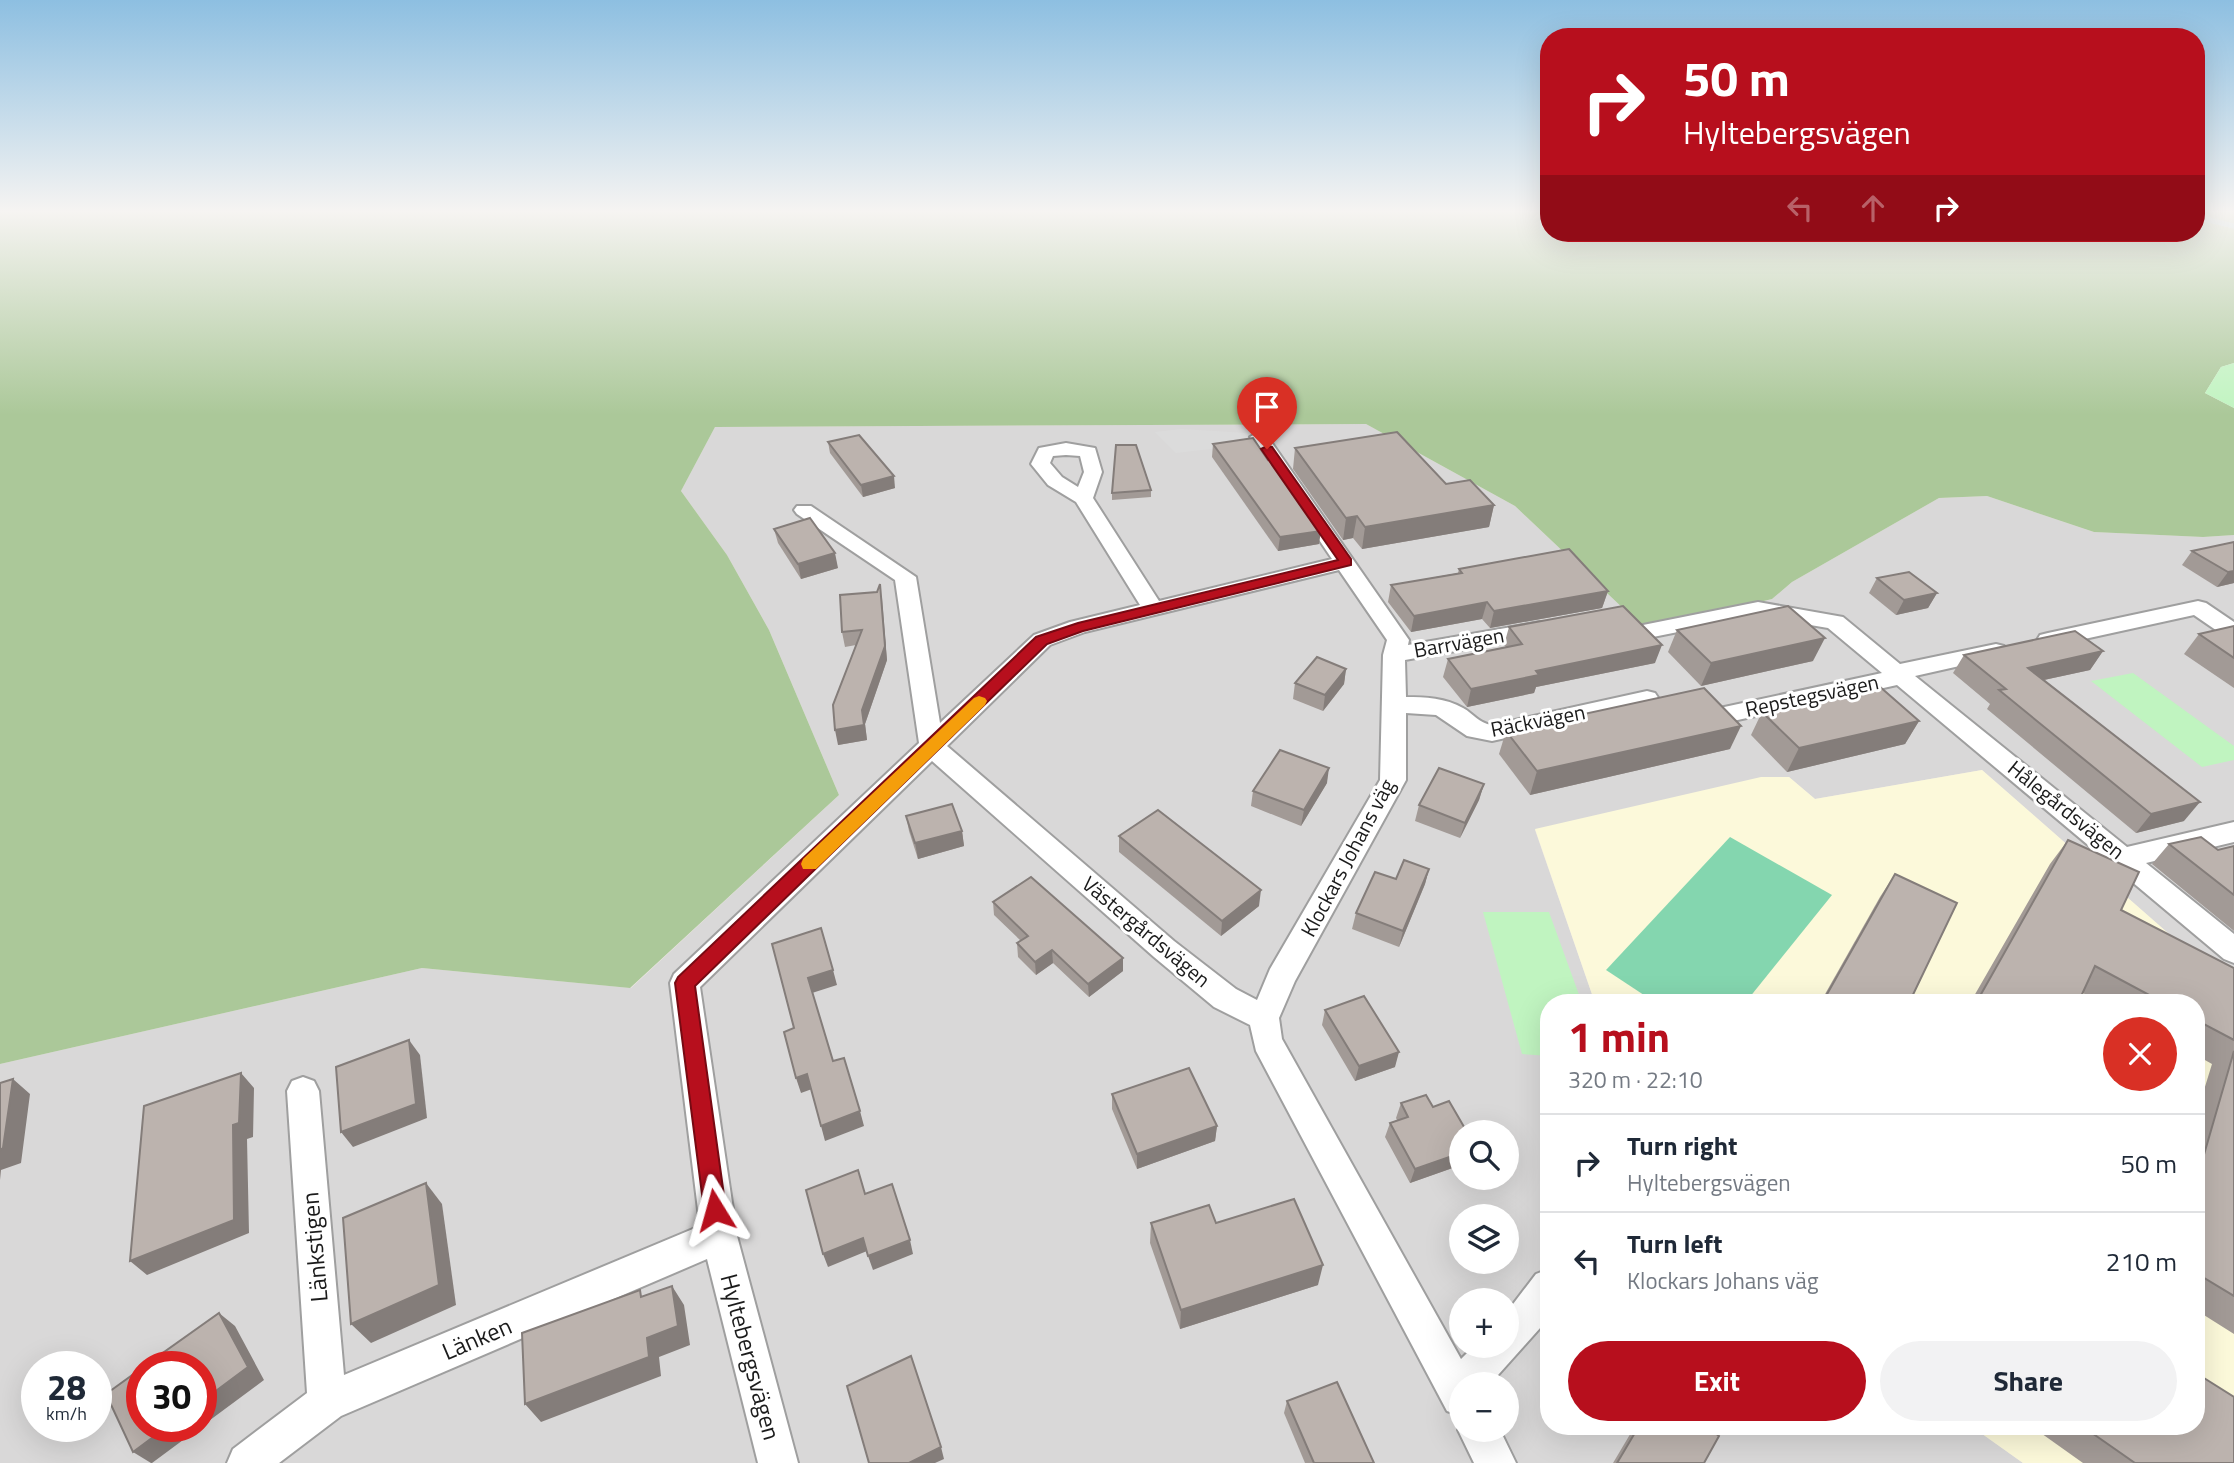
<!DOCTYPE html>
<html lang="en">
<head>
<meta charset="utf-8">
<style>
	:root { --surface:#fff; --page:#f2f2f3; --text:#1f2937; --muted:#747a83; --line:#e0e1e3; --accent:#b70f1d }
	body { margin:0; font-family:"Titillium Web",sans-serif; background:var(--page); color:var(--text); height:100vh; display:flex; flex-direction:column; font-size:26px; white-space:nowrap }
	* { box-sizing:border-box; margin:0 }
	p { font-size:23px; color:var(--muted) }
	.icon { flex:none; width:38px; height:38px; fill:none; stroke:currentColor; stroke-width:2; stroke-linecap:round; stroke-linejoin:round }
	.map { position:relative; flex:1; overflow:hidden }
	.sheet { position:absolute; left:1540px; top:994px; width:665px; height:441px; display:flex; flex-direction:column; background:var(--surface); border-radius:28px; box-shadow:0 7px 28px #0002 }
	.sheet>* { flex:none }
	.hud { position:absolute; left:1540px; top:28px; width:665px; height:214px; border-radius:28px; box-shadow:0 7px 28px #0002; background:#b70f1d; color:#fff; overflow:hidden }
	.buttons { position:absolute; left:1449px; top:1120px; display:grid; gap:14px }
	.buttons a { display:grid; place-items:center; width:70px; height:70px; border-radius:50%; background:var(--surface); box-shadow:0 7px 28px #0002; font-size:35px }
	.speed { position:absolute; left:21px; top:1351px; display:flex; gap:14px; font-size:35px; font-weight:700; text-align:center }
	.speed>* { display:grid; place-content:center; width:91px; height:91px; border-radius:50%; background:var(--surface); box-shadow:0 7px 28px #0002; line-height:1 }
	.speed small { font-size:18px; font-weight:400 }
	.speed .limit { border:10px solid #d22; background:#fff; color:#111 }
	.pin { position:absolute; display:grid; place-items:center; width:60px; height:60px; color:#fff; margin:-72px -30px; border-radius:50% 50% 50% 0; rotate:-45deg; box-shadow:0 0 7px #0007 }
	.pin .icon { rotate:45deg }
	.me { position:absolute; width:77px; margin:-38px; rotate:352deg; stroke-linejoin:round; filter:drop-shadow(0 0 5px #0008) }
	.turn { display:flex; align-items:center; gap:24px; height:147px; padding:0 28px; font-size:32px }
	.turn .icon { width:91px; height:91px; stroke-width:2.5 }
	.turn b { display:block; font-size:49px; line-height:60px }
	.lanes { display:flex; align-items:center; height:66px; padding:0 28px; background:#0003; justify-content:center; gap:35px; direction:ltr }
	.lanes .off { opacity:.35 }
	.round { display:grid; place-items:center; flex:none; width:74px; height:74px; border-radius:37px; background:var(--page) }
	.head { display:flex; align-items:center; justify-content:space-between; height:119px; padding:0 28px }
	h1 { font-size:42px; font-weight:700; line-height:52px; color:var(--accent) }
	.action { display:flex; gap:14px; margin-top:auto; padding:14px 28px }
	.action a { flex:1; height:80px; border-radius:42px; background:var(--accent); color:#fff; font-size:28px; font-weight:700; line-height:80px; text-align:center }
	.action a+a { background:var(--page); color:var(--text) }
	ul { padding:0; list-style:none }
	li { display:flex; align-items:center; gap:21px; height:98px; padding:0 28px; border-top:2px solid var(--line) }
	li div { flex:1 }
	li b { display:block; font-size:26px }
	li em { font-style:normal }
	.map>svg:first-child { display:block }
</style>
</head>
<body>
<div class="map">
<svg width="2234" height="1463" viewBox="0 0 2234 1463">
	<rect width="100%" height="100%" fill="#ece7e1"/>
	<!-- residential -->
	<path fill="#d9d8d8" fill-rule="evenodd" d="M 1366,424 L 1515,506 L 1646,630 L 1772,599 L 1792,582 L 1939,498 L 1987,496 L 2094,532 L 2203,537 L 2234,535 L 2234,991 L 1982,770 L 1815,799 L 1789,777 L 1535,830 L 1595,1003 L 1549,1003 L 1549,1426 L 1971,1426 L 2023,1463 L 0,1463 L 0,1064 L 422,968 L 631,988 L 839,795 L 769,630 L 727,555 L 681,491 L 715,427 ZM 1461,1132 L 1507,1132 L 1507,1178 L 1461,1178 ZM 1461,1216 L 1507,1216 L 1507,1262 L 1461,1262 ZM 1461,1300 L 1507,1300 L 1507,1346 L 1461,1346 ZM 37,1367 L 96,1367 L 96,1426 L 37,1426 ZM 142,1367 L 201,1367 L 201,1426 L 142,1426 ZM 1461,1384 L 1507,1384 L 1507,1430 L 1461,1430 Z"/>
	<!-- education -->
	<polygon fill="#fcf9da" points="1982,770 2234,991 2234,1463 2023,1463 1971,1426 2196,1426 2196,1003 1595,1003 1535,829 1761,777 1789,777 1815,799"/>
	<!-- forest -->
	<polygon fill="#abc899" points="0,211 1549,211 1549,233 2196,233 2196,211 2234,211 2234,363 2221,367 2205,393 2234,408 2234,535 2203,537 2094,532 1987,496 1939,498 1792,582 1772,599 1646,630 1515,506 1366,424 715,427 681,491 727,555 769,630 839,795 630,988 422,968 0,1064"/>
	<!-- park -->
	<g fill="#c0f4c0">
		<polygon points="2234,363 2234,408 2205,393 2221,367"/>
		<polygon points="2133,673 2234,746 2234,760 2202,767 2091,681"/>
		<polygon points="1483,912 1549,912 1582,1003 1549,1003 1549,1056 1522,1054"/>
	</g>
	<!-- pitch -->
	<polygon fill="#84d6af" points="1730,837 1832,895 1745,1003 1656,1003 1606,970"/>
	<!-- parking -->
	<polygon fill="#dbdbdb" points="1182,429 1247,433 1253,444 1176,453 1155,432"/>
	<g fill="none" stroke-linecap="round" stroke-linejoin="round">
		<!-- stream -->
		<polyline stroke="#a4d0d7" stroke-width="5" points="2196,217 2234,226"/>
		<defs>
			<g id="street">
				<path d="M 1259,432 L 1265,433 L 1409,640 L 1408,645 L 1540,622 L 1548,624 L 1551,629 L 1548,634 L 1540,636 L 1405,660 L 1406,697 C 1425,697 1446,698 1463,708 C 1474,714 1478,723 1492,725 L 1647,691 L 1655,693 L 1659,699 L 1655,705 L 1647,707 L 1492,741 L 1467,736 L 1436,715 L 1406,713 L 1406,780 L 1295,981 L 1279,1018 L 1282,1039 L 1461,1359 L 1474,1346 L 1507,1346 L 1507,1312 L 1536,1274 L 1549,1269 L 1549,1318 L 1490,1384 L 1461,1384 L 1461,1416 L 1447,1411 L 1256,1051 L 1250,1025 L 1214,1007 L 1154,957 L 932,761 L 700,987 L 737,1236 L 798,1463 L 758,1463 L 707,1259 L 341,1416 L 279,1463 L 227,1463 L 233,1449 L 307,1393 L 287,1091 L 292,1081 L 303,1077 L 314,1081 L 319,1091 L 344,1375 L 700,1226 L 670,983 L 674,974 L 919,743 L 895,580 L 797,514 L 794,510 L 797,506 L 811,506 L 916,577 L 940,723 L 1034,635 L 1070,622 L 1140,605 L 1076,502 L 1048,485 L 1031,464 L 1039,448 L 1066,443 L 1095,448 L 1102,472 L 1093,498 L 1159,601 L 1332,559 L 1250,437 ZM 1066,455 L 1080,456 L 1084,472 L 1078,487 L 1062,477 L 1050,463 L 1053,456 ZM 1339,570 L 1387,640 L 1383,655 L 1380,780 L 1270,969 L 1257,1000 L 1236,989 L 1174,941 L 947,746 L 1050,645 L 1085,632 Z"/>
				<polygon points="2198,601 2206,603 2234,622 2234,639 2226,637 2194,615 2048,647 2040,645 2037,640 2040,635 2048,633"/>
				<polygon points="1758,602 1843,617 1900,664 1996,644 2004,646 2007,651 2004,656 1915,676 2127,847 2234,822 2234,842 2146,863 2234,934 2234,963 2224,959 1897,685 1724,723 1715,721 1712,715 1715,709 1882,673 1828,628 1758,616 1643,639 1635,637 1632,632 1635,627 1643,625"/>
				<polygon points="1461,1423 1461,1430 1500,1430 1516,1463 1474,1463 1458,1430"/>
			</g>
		</defs>
		<!-- street casing -->
		<use href="#street" stroke="#9f9f9f" stroke-width="4"/>
		<!-- street -->
		<use href="#street" fill="#fff" fill-rule="evenodd"/>
	</g>
	<!-- wall -->
	<g fill="#a29a96">
		<polygon points="828,442 895,488 863,497 830,453"/>
		<polygon points="1213,444 1319,544 1278,551 1212,457"/>
		<polygon points="1295,448 1446,484 1494,505 1489,527 1362,549 1353,538 1343,540 1293,469"/>
		<polygon points="1151,490 1151,497 1112,500 1112,493"/>
		<polygon points="774,529 838,568 801,579 778,543"/>
		<polygon points="2234,542 2234,583 2217,587 2182,565 2192,551"/>
		<polygon points="1459,569 1608,591 1602,608 1490,628 1482,619 1411,632 1388,602 1391,585 1458,573"/>
		<polygon points="1877,578 1937,593 1928,608 1896,615 1869,593"/>
		<polygon points="882,598 887,660 865,724 867,740 838,745 856,645 845,647 842,632"/>
		<polygon points="2234,626 2234,688 2184,654 2199,634"/>
		<polygon points="1509,627 1655,663 1536,687 1534,693 1467,707 1443,677 1448,659 1506,647 1504,645"/>
		<polygon points="1677,630 1813,661 1701,686 1668,652"/>
		<polygon points="2103,651 2090,670 2044,680 2184,821 2136,833 1987,709 1990,704 1953,673 1964,655"/>
		<polygon points="1346,669 1344,684 1323,711 1293,699 1295,683"/>
		<polygon points="1762,712 1919,721 1905,744 1787,772 1751,735"/>
		<polygon points="1506,731 1730,749 1530,795 1499,754"/>
		<polygon points="1327,783 1301,826 1251,806 1253,791"/>
		<polygon points="1484,784 1479,800 1460,838 1415,821 1419,805"/>
		<polygon points="906,816 962,831 964,846 918,859 909,831"/>
		<polygon points="1119,836 1259,906 1221,936 1119,852"/>
		<polygon points="2068,840 2121,910 2234,968 2234,1334 2196,1310 2196,1116 2212,1064 2196,1055 2196,1003 2100,1003 2083,993 2078,1003 1970,1003 2050,864"/>
		<polygon points="2169,844 2218,850 2234,846 2234,931 2152,864"/>
		<polygon points="1429,869 1425,884 1399,947 1352,929 1356,913 1396,879"/>
		<polygon points="1895,874 1909,1003 1820,1003 1880,897"/>
		<polygon points="993,902 1123,971 1089,997 1053,963 1036,975 1018,957 1017,943 1021,941 994,915"/>
		<polygon points="1325,1010 1395,1067 1355,1081 1322,1025"/>
		<polygon points="1112,1094 1217,1126 1215,1141 1137,1169 1112,1109"/>
		<polygon points="1401,1103 1461,1132 1461,1165 1410,1183 1385,1137 1390,1123 1397,1120 1396,1118"/>
		<polygon points="1151,1223 1216,1223 1318,1285 1180,1329 1150,1243"/>
		<polygon points="1287,1401 1374,1463 1305,1463 1284,1413"/>
		<polygon points="1635,1426 1706,1426 1704,1463 1613,1463"/>
		<polygon points="2031,1426 2196,1426 2234,1463 2083,1463"/>
	</g>
	<!-- shaded-wall -->
	<g fill="#847d7a">
		<polygon points="894,476 895,488 863,497 861,485"/>
		<polygon points="1494,505 1489,527 1362,549 1365,527"/>
		<polygon points="1357,516 1353,538 1343,540 1346,518"/>
		<polygon points="1321,531 1319,544 1278,551 1280,537"/>
		<polygon points="835,553 838,568 801,579 798,564"/>
		<polygon points="2234,571 2234,583 2217,587 2228,572"/>
		<polygon points="880,584 887,660 865,724 867,740 838,745 835,730 862,710"/>
		<polygon points="1608,591 1602,608 1490,628 1494,611"/>
		<polygon points="1937,593 1928,608 1896,615 1904,600"/>
		<polygon points="1487,602 1482,619 1411,632 1414,616"/>
		<polygon points="1825,638 1813,661 1701,686 1711,663"/>
		<polygon points="1662,645 1655,663 1536,687 1534,693 1467,707 1471,689 1536,671"/>
		<polygon points="2103,651 2090,670 2016,686 2028,668"/>
		<polygon points="1346,669 1344,684 1323,711 1325,695"/>
		<polygon points="1919,721 1905,744 1787,772 1799,748"/>
		<polygon points="1741,726 1730,749 1530,795 1537,771"/>
		<polygon points="1329,768 1327,783 1301,826 1304,810"/>
		<polygon points="1484,784 1479,800 1460,838 1465,823"/>
		<polygon points="2200,802 2184,821 2136,833 2151,814"/>
		<polygon points="962,831 964,846 918,859 915,843"/>
		<polygon points="1429,869 1425,884 1399,947 1403,931"/>
		<polygon points="1261,890 1259,906 1221,936 1222,921"/>
		<polygon points="1052,950 1053,963 1036,975 1035,962"/>
		<polygon points="1123,958 1123,971 1089,997 1088,984"/>
		<polygon points="833,970 837,985 812,993 808,978"/>
		<polygon points="409,1040 420,1055 427,1118 353,1147 341,1132"/>
		<polygon points="1399,1052 1395,1067 1355,1081 1359,1066"/>
		<polygon points="241,1073 254,1088 253,1137 247,1139 249,1233 147,1275 130,1261"/>
		<polygon points="807,1074 812,1089 801,1093 796,1078"/>
		<polygon points="13,1079 30,1094 21,1163 1,1170 0,1180 0,1150"/>
		<polygon points="860,1111 864,1126 825,1141 821,1126"/>
		<polygon points="1217,1126 1215,1141 1137,1169 1137,1154"/>
		<polygon points="1461,1153 1461,1165 1410,1183 1415,1169"/>
		<polygon points="426,1183 442,1204 456,1305 371,1343 351,1324"/>
		<polygon points="863,1238 867,1251 828,1267 823,1254"/>
		<polygon points="910,1240 913,1254 873,1270 868,1256"/>
		<polygon points="1323,1265 1318,1285 1180,1329 1181,1310"/>
		<polygon points="672,1286 684,1305 690,1345 659,1357 661,1376 541,1422 525,1404 647,1338"/>
		<polygon points="219,1313 235,1326 264,1380 152,1463 151,1463 133,1452 168,1426 201,1426 201,1402"/>
		<polygon points="941,1447 944,1459 935,1463 909,1463"/>
	</g>
	<!-- building -->
	<g fill="#bcb3ae" stroke="#847d7a" stroke-width="2">
		<polygon points="1397,432 1446,484 1470,480 1494,505 1365,527 1357,516 1346,518 1295,448"/>
		<polygon points="859,435 894,476 861,485 828,442"/>
		<polygon points="1253,438 1268,460 1272,459 1321,531 1280,537 1213,444"/>
		<polygon points="1116,445 1136,445 1151,490 1112,493"/>
		<polygon points="810,518 835,553 798,564 774,529"/>
		<polygon points="2234,542 2234,571 2228,572 2192,551"/>
		<polygon points="1569,549 1608,591 1494,611 1487,602 1414,616 1391,585 1462,573 1459,569"/>
		<polygon points="1909,572 1937,593 1904,600 1877,578"/>
		<polygon points="880,584 885,646 862,710 864,725 835,730 833,705 862,630 842,632 840,595 877,592"/>
		<polygon points="1623,606 1662,645 1536,671 1539,675 1471,689 1448,659 1522,644 1509,627"/>
		<polygon points="1788,606 1825,638 1711,663 1677,630"/>
		<polygon points="2234,626 2234,658 2199,634"/>
		<polygon points="2075,631 2103,651 2028,668 2200,802 2151,814 1999,690 2006,689 1964,655"/>
		<polygon points="1317,657 1346,669 1325,695 1295,683"/>
		<polygon points="1879,686 1919,721 1799,748 1762,712"/>
		<polygon points="1704,688 1741,726 1537,771 1506,731"/>
		<polygon points="1280,750 1329,768 1304,810 1253,791"/>
		<polygon points="1439,768 1484,784 1465,823 1419,805"/>
		<polygon points="952,804 962,831 915,843 906,816"/>
		<polygon points="1158,810 1261,890 1222,921 1119,836"/>
		<polygon points="2201,837 2218,850 2234,846 2234,895 2169,844"/>
		<polygon points="2068,840 2139,872 2121,910 2234,968 2234,1040 2196,1020 2196,1003 2164,1003 2095,966 2078,1003 1992,1003 1980,996"/>
		<polygon points="1404,860 1429,869 1403,931 1356,913 1375,872 1396,879"/>
		<polygon points="1895,874 1957,903 1909,1003 1822,1003"/>
		<polygon points="1031,877 1123,958 1088,984 1052,950 1035,962 1017,943 1028,936 993,902"/>
		<polygon points="821,928 833,970 808,978 833,1061 844,1058 860,1111 821,1126 807,1074 796,1078 784,1032 794,1028 772,944"/>
		<polygon points="1364,996 1399,1052 1359,1066 1325,1010"/>
		<polygon points="409,1040 416,1104 341,1132 336,1067"/>
		<polygon points="2234,1051 2234,1296 2196,1273 2196,1163 2201,1165"/>
		<polygon points="1189,1068 1217,1126 1137,1154 1112,1094"/>
		<polygon points="241,1073 239,1123 233,1125 234,1220 130,1261 144,1106"/>
		<polygon points="13,1079 3,1148 0,1150 0,1083"/>
		<polygon points="1426,1095 1433,1107 1449,1101 1467,1132 1461,1132 1461,1153 1415,1169 1390,1123 1408,1117 1401,1103"/>
		<polygon points="858,1170 865,1194 892,1184 910,1240 868,1256 863,1238 823,1254 806,1190"/>
		<polygon points="426,1183 439,1285 351,1324 343,1218"/>
		<polygon points="1294,1199 1323,1265 1181,1310 1151,1223 1209,1205 1216,1223"/>
		<polygon points="672,1286 678,1326 647,1338 649,1357 525,1404 522,1333 640,1290 641,1297"/>
		<polygon points="219,1313 248,1367 201,1402 201,1367 143,1367"/>
		<polygon points="911,1356 941,1447 909,1463 869,1463 847,1386"/>
		<polygon points="142,1368 142,1426 168,1426 133,1452 106,1394"/>
		<polygon points="2196,1373 2234,1397 2234,1463 2135,1463 2082,1426 2196,1426"/>
		<polygon points="1337,1382 1374,1463 1314,1463 1287,1401"/>
		<polygon points="1639,1426 1706,1426 1719,1436 1704,1463 1617,1463"/>
	</g>
	<!-- sky -->
	<linearGradient id="sky" x2="0" y2="1"><stop stop-color="#8dbfe1"/><stop offset="0.51" stop-color="#f6f4f2"/><stop offset="1" stop-color="#f6f4f2" stop-opacity="0"/></linearGradient>
	<rect width="2234" height="415" fill="url(#sky)"/>
	<!-- route -->
	<polygon fill="#b70f1d" stroke="#770a13" stroke-width="2" points="1267,446 1272,447 1351,559 1351,565 1083,631 1047,644 695,986 726,1210 723,1218 715,1221 707,1218 704,1210 675,983 678,977 1036,637 1078,623 1338,560 1261,449"/>
	<!-- slow -->
	<polygon fill="#f59e0b" points="979,696 985,698 987,701 985,705 816,869 803,869 801,864 803,859 974,698"/>
	<g text-anchor="middle" stroke-width="6" stroke-linejoin="round" paint-order="stroke">
		<!-- street labels -->
		<g font-size="21" fill="#1b1b1b" stroke="#fff">
			<text transform="translate(1459 643) rotate(-10)" y="7">Barrvägen</text>
			<text transform="translate(1812 696) rotate(-12)" y="7">Repstegsvägen</text>
			<text transform="translate(1538 721) rotate(-11)" y="7">Räckvägen</text>
			<text transform="translate(2066 810) rotate(39)" y="7">Hålegårdsvägen</text>
			<text transform="translate(1348 858) rotate(-62)" y="7">Klockars Johans väg</text>
			<text transform="translate(1146 932) rotate(40)" y="7">Västergårdsvägen</text>
		</g>
		<!-- near-street labels -->
		<g font-size="24" fill="#1b1b1b" stroke="#fff">
			<text transform="translate(315 1247) rotate(-95)" y="8">Länkstigen</text>
			<text transform="translate(477 1339) rotate(-23)" y="8">Länken</text>
			<text transform="translate(750 1357) rotate(75)" y="8">Hyltebergsvägen</text>
		</g>
	</g>
</svg>
<div class="buttons">
<a><svg class="icon" aria-label="search" viewBox="0 0 24 24"><circle cx="10" cy="10" r="6"/><path d="M15 15l6 6"/></svg></a>
<a><svg class="icon" aria-label="layers" viewBox="0 0 24 24"><path d="M12 4l9 5-9 5-9-5zM3 14l9 5 9-5"/></svg></a>
<a>+</a>
<a>−</a>
</div>
<div class="speed"><div>28<small>km/h</small></div><div class="limit">30</div></div>
<div class="pin" style="left:1267px;top:449px;background:#d93025"><svg class="icon" aria-label="arrive" viewBox="0 0 24 24"><path d="M6 21V4h12l-3 4 3 4H6"/></svg></div>
<svg class="me" style="left:715px;top:1210px" viewBox="-20 -20 40 40"><path d="M0-17L14 15 0 8-14 15z" fill="#b70f1d" stroke="#fff" stroke-width="4"/></svg>
<div class="hud">
<div class="turn"><svg class="icon" aria-label="right" viewBox="0 0 24 24"><path d="M7 20v-9h11M14 6l5 5-5 5"/></svg><div><b>50 m</b>Hyltebergsvägen</div></div>
<div class="lanes"><svg class="icon off" aria-label="left" viewBox="0 0 24 24"><path d="M17 20v-9H6M10 6l-5 5 5 5"/></svg><svg class="icon off" aria-label="ahead" viewBox="0 0 24 24"><path d="M12 20V5M6 11l6-6 6 6"/></svg><svg class="icon" aria-label="right" viewBox="0 0 24 24"><path d="M7 20v-9h11M14 6l5 5-5 5"/></svg></div>
</div>
<section class="sheet">
<div class="head"><div><h1>1 min</h1><p>320 m · 22:10</p></div><a class="round" style="background:#d93025;color:#fff"><svg class="icon" aria-label="close" viewBox="0 0 24 24"><path d="M6 6l12 12M18 6L6 18"/></svg></a></div>
<ul>
<li><svg class="icon" aria-label="right" viewBox="0 0 24 24"><path d="M7 20v-9h11M14 6l5 5-5 5"/></svg><div><b>Turn right</b><p>Hyltebergsvägen</p></div><em>50 m</em></li>
<li><svg class="icon" aria-label="left" viewBox="0 0 24 24"><path d="M17 20v-9H6M10 6l-5 5 5 5"/></svg><div><b>Turn left</b><p>Klockars Johans väg</p></div><em>210 m</em></li>
</ul>
<div class="action"><a>Exit</a><a>Share</a></div>
</section>
</div>
</body>
</html>
